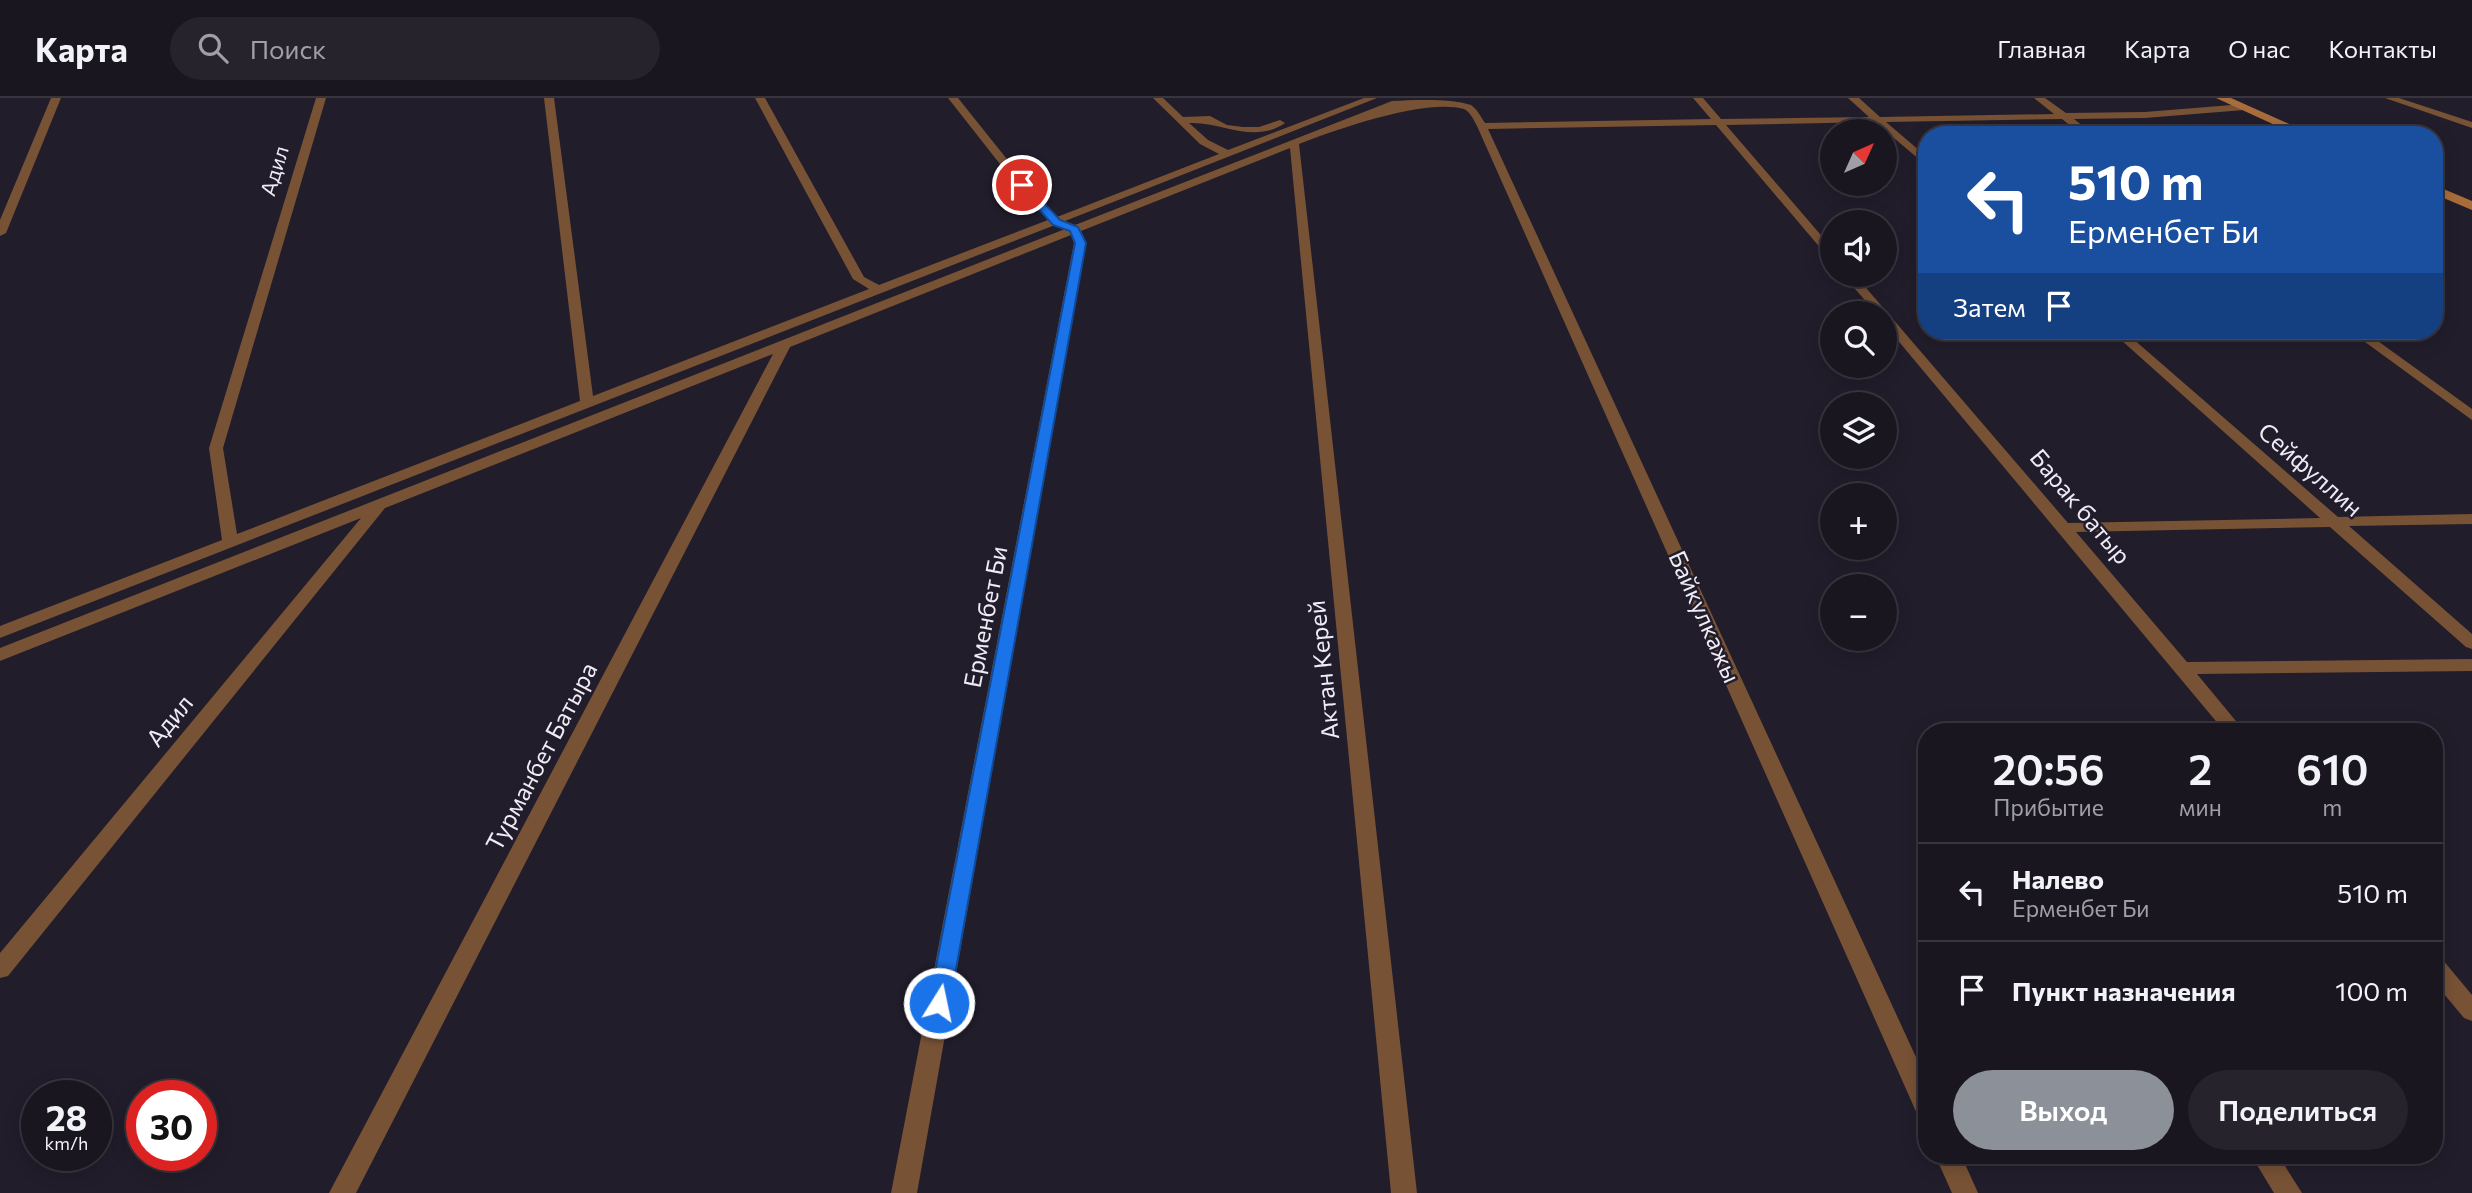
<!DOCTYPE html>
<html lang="ru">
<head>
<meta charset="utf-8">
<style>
	:root { --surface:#1a1620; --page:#27232d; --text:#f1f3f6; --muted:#9f9fa5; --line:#38353e; --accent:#8c9099 }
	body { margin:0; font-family:Commissioner,sans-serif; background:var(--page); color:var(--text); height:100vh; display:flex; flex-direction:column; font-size:26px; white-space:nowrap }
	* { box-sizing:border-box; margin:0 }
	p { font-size:23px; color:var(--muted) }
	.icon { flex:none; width:38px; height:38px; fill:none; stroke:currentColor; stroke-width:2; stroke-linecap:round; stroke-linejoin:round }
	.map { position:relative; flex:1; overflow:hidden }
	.drawer { position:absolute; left:1918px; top:625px; width:525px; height:441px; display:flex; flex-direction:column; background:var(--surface); border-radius:28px; box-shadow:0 4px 18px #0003,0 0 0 2px var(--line) }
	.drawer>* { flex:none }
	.hud { position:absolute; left:1918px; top:28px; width:525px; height:214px; border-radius:28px; box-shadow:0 4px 18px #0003,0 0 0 2px var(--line); background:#1a4fa0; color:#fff; overflow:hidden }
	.needle { width:46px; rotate:45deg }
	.controls { position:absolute; left:1820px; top:21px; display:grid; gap:14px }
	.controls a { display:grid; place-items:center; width:77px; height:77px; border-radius:50%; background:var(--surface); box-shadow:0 4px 18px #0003,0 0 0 2px var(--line); font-size:35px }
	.speed { position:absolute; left:21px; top:982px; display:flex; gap:14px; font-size:35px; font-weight:700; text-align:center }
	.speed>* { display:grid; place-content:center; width:91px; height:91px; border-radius:50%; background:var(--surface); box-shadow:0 4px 18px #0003,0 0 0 2px var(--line); line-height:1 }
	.speed small { font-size:18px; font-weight:400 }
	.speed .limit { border:10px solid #d22; background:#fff; color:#111 }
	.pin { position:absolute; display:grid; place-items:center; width:60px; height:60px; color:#fff; margin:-30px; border:4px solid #fff; border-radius:50%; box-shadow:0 2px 7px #0007 }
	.me { position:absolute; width:77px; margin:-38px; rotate:10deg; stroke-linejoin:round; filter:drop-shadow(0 0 5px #0008) }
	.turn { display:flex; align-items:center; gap:24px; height:147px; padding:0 35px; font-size:32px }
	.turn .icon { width:91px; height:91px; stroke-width:2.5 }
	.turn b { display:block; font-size:49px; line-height:60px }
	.then { display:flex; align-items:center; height:66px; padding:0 35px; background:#0003; gap:14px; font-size:26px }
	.eta { display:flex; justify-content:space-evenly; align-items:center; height:119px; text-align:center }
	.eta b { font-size:42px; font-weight:600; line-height:49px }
	.button { display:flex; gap:14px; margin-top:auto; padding:14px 35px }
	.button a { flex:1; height:80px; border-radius:42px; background:var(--accent); color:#fff; font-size:28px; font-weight:600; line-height:80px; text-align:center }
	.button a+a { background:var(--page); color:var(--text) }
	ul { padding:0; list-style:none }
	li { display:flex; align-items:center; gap:21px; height:98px; padding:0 35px; border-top:2px solid var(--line) }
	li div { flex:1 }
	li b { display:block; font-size:26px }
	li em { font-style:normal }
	header { display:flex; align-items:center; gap:42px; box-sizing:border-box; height:98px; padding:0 35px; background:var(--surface); border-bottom:2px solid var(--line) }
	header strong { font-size:33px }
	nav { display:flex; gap:38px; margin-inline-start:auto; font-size:24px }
	.search { width:490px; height:63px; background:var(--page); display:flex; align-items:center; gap:18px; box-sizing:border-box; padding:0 24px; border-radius:38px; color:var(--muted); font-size:26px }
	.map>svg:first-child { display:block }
</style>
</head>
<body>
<header>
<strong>Карта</strong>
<div class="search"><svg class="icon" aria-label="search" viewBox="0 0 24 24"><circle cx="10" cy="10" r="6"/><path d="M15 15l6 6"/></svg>Поиск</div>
<nav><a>Главная</a><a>Карта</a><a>О нас</a><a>Контакты</a></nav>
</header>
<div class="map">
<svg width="2472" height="1095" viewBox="0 0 2472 1095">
	<rect width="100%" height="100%" fill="#221d2b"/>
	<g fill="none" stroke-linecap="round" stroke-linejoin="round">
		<!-- street -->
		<g fill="#785235" fill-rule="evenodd">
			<polygon points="51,0 61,0 6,135 0,138 0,122"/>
			<path d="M 316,0 L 326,0 L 223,350 L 237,436 L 580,303 L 544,0 L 554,0 L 593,298 L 869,191 L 853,181 L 755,0 L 765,0 L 864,179 L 879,187 L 1048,122 L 1018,89 L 948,0 L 958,0 L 1026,85 L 1057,119 L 1219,56 L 1200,46 L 1153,0 L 1163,0 L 1183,19 L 1210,18 L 1227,27 L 1243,29 L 1259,29 L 1280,22 L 1285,25 C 1253,47 1222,23 1189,25 L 1208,42 L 1228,52 L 1364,0 L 1377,0 L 1065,123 L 1075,127 L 1392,3 C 1415,2 1450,0 1471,7 C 1477,11 1481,19 1485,25 L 1711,21 L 1693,0 L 1703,0 L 1721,21 L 1869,19 L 1848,0 L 1859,0 L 1880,19 L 2054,16 L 2034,0 L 2045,0 L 2066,15 L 2145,14 L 2244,6 L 2249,9 L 2244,12 L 2145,20 L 2074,21 L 2094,37 L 2082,37 L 2062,21 L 1886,24 L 1927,59 L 1927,68 L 1875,24 L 1726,27 L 1832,150 L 1832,160 L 1828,159 L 1716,27 L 1488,31 L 1927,983 L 1927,1021 L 1918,1018 L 1477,28 C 1474,22 1470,14 1464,11 C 1426,0 1337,31 1299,46 L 1417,1095 L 1391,1095 L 1290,50 L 1081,133 L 1086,145 L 917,1095 L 891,1095 L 1074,145 L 1071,137 L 790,249 L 356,1095 L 329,1095 L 773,256 L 385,410 L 8,878 L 0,880 L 0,855 L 361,420 L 0,563 L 0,550 L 1065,131 L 1055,127 L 0,540 L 0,528 L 222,442 L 209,350 Z"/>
			<polygon points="2385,0 2399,0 2472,24 2472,30"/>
			<polygon points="1843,177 1855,177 2068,425 2320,420 2111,233 2124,233 2338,419 2472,416 2472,426 2349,428 2472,536 2472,551 2466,549 2330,429 2076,434 2187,564 2472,561 2472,573 2197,576 2245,634 2225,634 1885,227 1885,215 1876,215"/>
			<polygon points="2350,233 2364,233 2472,311 2472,322"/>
			<polygon points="2434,859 2442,861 2472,897 2472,923 2464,920 2434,884"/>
			<polygon points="1935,1057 1961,1057 1978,1095 1952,1095"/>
			<polygon points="2251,1057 2278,1057 2302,1095 2274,1095"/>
		</g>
		<!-- secondary -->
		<g fill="#a96d3c" fill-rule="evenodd">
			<polygon points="2216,0 2231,0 2314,37 2297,37"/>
			<polygon points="2434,87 2472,103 2472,112 2434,96"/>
		</g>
	</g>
	<!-- route -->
	<polygon fill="#1a73e8" stroke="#114b97" stroke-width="2" points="1019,85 1025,85 1060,122 1078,129 1086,145 950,905 947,911 939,914 932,911 929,905 1075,145 1070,133 1053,127 1019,89"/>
	<g text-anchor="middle" stroke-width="5" stroke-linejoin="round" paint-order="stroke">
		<!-- far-street labels -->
		<g font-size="21" fill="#efecf7" stroke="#221d2b">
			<text transform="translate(275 73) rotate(-73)" y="7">Адил</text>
		</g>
		<!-- street labels -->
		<g font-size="24" fill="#efecf7" stroke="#221d2b">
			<text transform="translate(2310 372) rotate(41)" y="8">Сейфуллин</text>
			<text transform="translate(2080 409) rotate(50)" y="8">Барак батыр</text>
			<text transform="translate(986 519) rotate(-79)" y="8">Ерменбет Би</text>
			<text transform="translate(1704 519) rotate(66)" y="8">Байкулкажы</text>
			<text transform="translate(1324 572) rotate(-96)" y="8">Актан Керей</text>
			<text transform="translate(170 623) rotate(-51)" y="8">Адил</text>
			<text transform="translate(542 659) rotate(-62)" y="8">Турманбет Батыра</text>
		</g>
	</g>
</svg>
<div class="controls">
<a><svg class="needle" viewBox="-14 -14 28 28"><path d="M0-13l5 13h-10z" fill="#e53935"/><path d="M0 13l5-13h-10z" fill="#9f9fa5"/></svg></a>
<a><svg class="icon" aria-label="sound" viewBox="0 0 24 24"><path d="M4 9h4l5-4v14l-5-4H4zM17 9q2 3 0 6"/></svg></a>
<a><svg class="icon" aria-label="search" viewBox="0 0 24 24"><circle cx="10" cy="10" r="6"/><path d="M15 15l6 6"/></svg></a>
<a><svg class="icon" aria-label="layers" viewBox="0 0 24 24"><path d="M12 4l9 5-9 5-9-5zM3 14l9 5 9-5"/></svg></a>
<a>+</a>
<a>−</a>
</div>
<div class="speed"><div>28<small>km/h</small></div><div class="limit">30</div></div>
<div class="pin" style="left:1022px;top:87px;background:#d93025"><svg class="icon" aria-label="arrive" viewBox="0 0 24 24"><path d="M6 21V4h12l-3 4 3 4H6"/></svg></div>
<svg class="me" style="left:939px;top:905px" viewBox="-20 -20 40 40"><circle r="17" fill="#1a73e8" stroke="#fff" stroke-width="3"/><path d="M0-11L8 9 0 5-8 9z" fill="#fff"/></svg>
<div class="hud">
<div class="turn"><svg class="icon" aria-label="left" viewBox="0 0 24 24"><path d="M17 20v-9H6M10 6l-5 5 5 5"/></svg><div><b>510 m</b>Ерменбет Би</div></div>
<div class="then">Затем<svg class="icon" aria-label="arrive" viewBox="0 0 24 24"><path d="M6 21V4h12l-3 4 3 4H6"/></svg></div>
</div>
<section class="drawer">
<div class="eta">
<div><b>20:56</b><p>Прибытие</p></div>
<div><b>2</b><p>мин</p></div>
<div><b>610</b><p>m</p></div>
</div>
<ul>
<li><svg class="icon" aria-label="left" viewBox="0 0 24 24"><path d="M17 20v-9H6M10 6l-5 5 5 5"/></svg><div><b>Налево</b><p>Ерменбет Би</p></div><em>510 m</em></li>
<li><svg class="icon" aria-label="arrive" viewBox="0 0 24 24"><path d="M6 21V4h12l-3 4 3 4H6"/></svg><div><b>Пункт назначения</b></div><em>100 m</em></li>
</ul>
<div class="button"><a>Выход</a><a>Поделиться</a></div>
</section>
</div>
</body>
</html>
